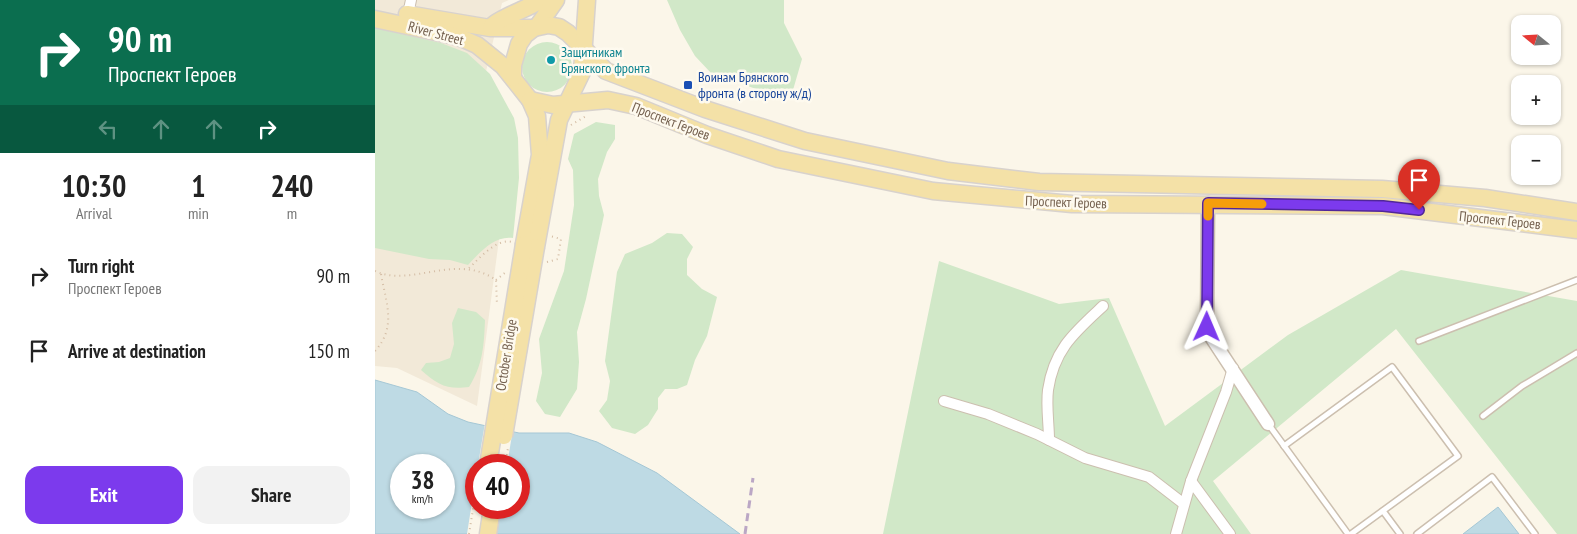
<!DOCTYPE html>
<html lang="en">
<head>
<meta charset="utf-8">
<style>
	:root { --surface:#fff; --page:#f2f2f2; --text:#222; --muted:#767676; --accent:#7c3aed }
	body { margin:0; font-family:"PT Sans Narrow",sans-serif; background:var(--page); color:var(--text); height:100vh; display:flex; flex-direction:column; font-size:19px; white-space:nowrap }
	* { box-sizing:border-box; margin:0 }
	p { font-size:16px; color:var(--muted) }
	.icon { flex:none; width:28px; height:28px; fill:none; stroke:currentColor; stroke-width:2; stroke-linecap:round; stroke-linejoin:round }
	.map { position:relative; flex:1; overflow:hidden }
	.drawer { display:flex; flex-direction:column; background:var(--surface); width:375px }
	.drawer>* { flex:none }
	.guide { background:#0b6e4f; color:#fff; overflow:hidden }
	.needle { width:32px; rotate:288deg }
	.tools { position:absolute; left:1136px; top:15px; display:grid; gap:10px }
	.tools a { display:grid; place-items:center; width:50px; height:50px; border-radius:10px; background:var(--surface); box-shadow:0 1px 4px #0004; font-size:25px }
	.speed { position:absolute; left:15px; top:454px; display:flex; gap:10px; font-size:25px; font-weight:700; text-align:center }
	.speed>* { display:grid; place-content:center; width:65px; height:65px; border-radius:50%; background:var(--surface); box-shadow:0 1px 4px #0004; line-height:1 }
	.speed small { font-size:12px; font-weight:400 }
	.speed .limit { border:8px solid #d22; background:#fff; color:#111 }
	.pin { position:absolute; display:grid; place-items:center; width:42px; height:42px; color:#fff; margin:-51px -21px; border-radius:50% 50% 50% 0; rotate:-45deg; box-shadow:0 0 5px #0007 }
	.pin .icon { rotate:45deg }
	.me { position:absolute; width:55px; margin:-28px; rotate:1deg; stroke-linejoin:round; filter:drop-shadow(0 0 4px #0008) }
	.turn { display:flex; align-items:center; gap:18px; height:105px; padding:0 25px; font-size:22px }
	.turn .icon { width:65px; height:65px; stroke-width:2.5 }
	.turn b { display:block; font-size:35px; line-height:42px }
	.lanes { display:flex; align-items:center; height:48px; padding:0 25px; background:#0003; justify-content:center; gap:25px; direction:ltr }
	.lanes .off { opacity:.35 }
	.eta { display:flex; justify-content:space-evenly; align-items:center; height:85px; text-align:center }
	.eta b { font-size:30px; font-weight:700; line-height:35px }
	.cta { display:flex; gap:10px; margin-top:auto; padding:10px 25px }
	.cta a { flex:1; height:58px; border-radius:15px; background:var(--accent); color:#fff; font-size:20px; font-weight:700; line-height:58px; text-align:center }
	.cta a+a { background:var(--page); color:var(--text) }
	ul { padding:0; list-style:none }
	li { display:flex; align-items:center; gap:15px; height:75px; padding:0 25px }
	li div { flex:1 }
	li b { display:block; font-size:19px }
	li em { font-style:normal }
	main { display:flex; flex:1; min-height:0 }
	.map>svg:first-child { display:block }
</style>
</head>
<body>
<main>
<section class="drawer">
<div class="guide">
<div class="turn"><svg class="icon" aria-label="right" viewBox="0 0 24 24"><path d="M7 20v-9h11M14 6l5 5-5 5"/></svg><div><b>90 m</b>Проспект Героев</div></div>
<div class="lanes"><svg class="icon off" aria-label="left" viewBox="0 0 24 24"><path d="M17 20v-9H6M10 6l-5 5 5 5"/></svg><svg class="icon off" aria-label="ahead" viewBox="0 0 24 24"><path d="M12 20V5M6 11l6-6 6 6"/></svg><svg class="icon off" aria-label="ahead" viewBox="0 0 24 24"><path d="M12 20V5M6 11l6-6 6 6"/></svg><svg class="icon" aria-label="right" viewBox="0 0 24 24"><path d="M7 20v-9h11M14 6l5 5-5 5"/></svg></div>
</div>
<div class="eta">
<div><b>10:30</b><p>Arrival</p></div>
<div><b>1</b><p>min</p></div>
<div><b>240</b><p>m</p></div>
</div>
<ul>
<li><svg class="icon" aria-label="right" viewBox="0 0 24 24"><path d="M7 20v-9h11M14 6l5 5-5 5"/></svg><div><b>Turn right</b><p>Проспект Героев</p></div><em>90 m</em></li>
<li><svg class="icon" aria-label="arrive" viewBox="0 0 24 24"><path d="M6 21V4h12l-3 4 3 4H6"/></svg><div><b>Arrive at destination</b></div><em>150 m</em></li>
</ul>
<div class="cta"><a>Exit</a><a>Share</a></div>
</section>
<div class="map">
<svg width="1202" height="534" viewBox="0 0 1202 534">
	<rect width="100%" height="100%" fill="#fbf6e9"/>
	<!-- residential -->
	<polygon fill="#f2e9d8" points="0,0 134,0 127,3 109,80 135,156 102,406 22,368 0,366"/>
	<!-- green -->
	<g fill="#d1e8c8">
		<polygon points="292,0 409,0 409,23 427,59 418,90 398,95 336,73 320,56 305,30"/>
		<path d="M 0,28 L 66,43 L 92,53 L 115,74 L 139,118 L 143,138 L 144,178 L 138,238 C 120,235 105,252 93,265 L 75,260 L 54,259 L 0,248 Z"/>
		<circle cx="172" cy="67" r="25"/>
		<polygon points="221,122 240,125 240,139 232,152 223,179 224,196 229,215 211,299 202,332 204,362 202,389 185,417 170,414 161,401 167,373 164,339 189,271 199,205 198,170 193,159 199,134"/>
		<polygon points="292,233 307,234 318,247 312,259 312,275 327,289 342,297 332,336 320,360 312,385 302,389 290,389 283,398 283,409 273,425 260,434 237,428 224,411 232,400 235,381 230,361 242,272 250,254 277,243"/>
		<polygon points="564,261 684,304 734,298 790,426 913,335 1026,270 1202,301 1202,534 1182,534 1021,329 838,481 876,534 508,534"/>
		<path d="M 83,308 L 101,312 L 110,320 C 109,345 108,365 94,387 C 72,390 63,385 46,370 L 51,363 L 64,362 L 75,358 L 79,344 L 77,323 Z"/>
	</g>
	<!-- water -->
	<g fill="#bedae4" stroke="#a5c7d5" fill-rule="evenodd">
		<path d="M 0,380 L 42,392 L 73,414 L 93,422 L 144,433 L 194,433 L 222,442 L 282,473 L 365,534 L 0,534 ZM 26,465 L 69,465 L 69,508 L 26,508 ZM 101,465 L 144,465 L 144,508 L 101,508 Z"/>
		<polygon points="1123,507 1144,534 1088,534"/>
	</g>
	<!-- pier -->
	<g fill="#fbf6e9">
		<polygon points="110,423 138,429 132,465 103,465"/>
		<polygon points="101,477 101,508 125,508 120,534 92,534"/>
	</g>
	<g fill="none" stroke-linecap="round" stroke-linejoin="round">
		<defs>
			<g id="service">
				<polyline points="1044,341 1202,280"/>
				<polyline points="1108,416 1147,386 1202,353"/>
				<polyline points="894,425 973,534"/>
				<polyline points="909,446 1017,367 1083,456 976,534"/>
				<polyline points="1008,511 1025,534"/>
				<polyline points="1042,534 1117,477 1160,534"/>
			</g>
			<g id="minor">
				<polyline points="33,14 36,0"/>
				<polyline points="569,401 613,414 662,434 710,458 774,477 809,504"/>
				<path d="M 674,440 C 674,424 671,406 673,390 C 679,349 700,332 728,306"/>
				<polyline points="816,481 855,534"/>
				<polyline points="801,534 816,481 851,392 858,368"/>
			</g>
			<polyline id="tertiary" points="833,203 832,327 834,334 893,424"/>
			<g id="primary">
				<polyline points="32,14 115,28 159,28"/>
				<polyline points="0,19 84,37 102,45 128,66 155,100 162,116 165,155 149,244"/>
				<path d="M 116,27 C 122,19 154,8 166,0"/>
				<polyline points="162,27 181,0"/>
				<polyline points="138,78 138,65 144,44 150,35 159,28 173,25 184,27 193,33 231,71 330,109 430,141 573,171 664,182 1007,189 1110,198 1202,212"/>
				<polyline points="155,100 178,105 233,100 261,106 332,135 403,159 558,191 697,204 1008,206 1202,230"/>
				<polyline points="161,247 184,120 207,72 212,0"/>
				<polyline points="113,534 117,508"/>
			</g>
		</defs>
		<!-- service casing -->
		<use href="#service" stroke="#ccbfaf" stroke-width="8"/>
		<!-- minor casing -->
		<use href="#minor" stroke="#ccbfaf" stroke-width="12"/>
		<!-- tertiary casing -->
		<use href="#tertiary" stroke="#ccbfaf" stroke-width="15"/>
		<!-- primary casing -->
		<use href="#primary" stroke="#d8d2cd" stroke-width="19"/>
		<!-- path -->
		<g stroke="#d4bda5" stroke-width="2" stroke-dasharray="1 4" stroke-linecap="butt">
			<polyline points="196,125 211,116"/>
			<polyline points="172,262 183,259 186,239 175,236"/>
			<path d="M 94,268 C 104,259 121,238 137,242"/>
			<path d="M 0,271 C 36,288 81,252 121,280 L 122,305"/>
			<polyline points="121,280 131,272"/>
			<path d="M 0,351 C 22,327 11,303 6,274"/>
			<polyline points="94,534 101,491"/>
		</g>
		<!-- service -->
		<use href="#service" stroke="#fff" stroke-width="5"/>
		<!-- minor -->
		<use href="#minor" stroke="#fff" stroke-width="10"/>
		<!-- tertiary -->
		<use href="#tertiary" stroke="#fff" stroke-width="12"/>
		<!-- primary -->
		<use href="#primary" stroke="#f4e1a7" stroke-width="16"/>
		<!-- rail -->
		<polyline stroke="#bba7c5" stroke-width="3" stroke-dasharray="8 5" stroke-linecap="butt" points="370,534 378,478"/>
		<defs>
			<g id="primary-bridge">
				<polyline points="129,436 161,247"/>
				<polyline points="113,465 149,244"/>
			</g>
		</defs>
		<!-- primary-bridge casing -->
		<use href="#primary-bridge" stroke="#d8d2cd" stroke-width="19" stroke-linecap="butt"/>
		<!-- path-bridge -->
		<polyline stroke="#d4bda5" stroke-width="2" stroke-dasharray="1 4" stroke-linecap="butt" points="130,465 133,448"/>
		<!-- primary-bridge -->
		<use href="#primary-bridge" stroke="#f4e1a7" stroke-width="16"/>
	</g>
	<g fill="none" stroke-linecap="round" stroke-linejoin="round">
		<defs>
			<polyline id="route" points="832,327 833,203 1008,206 1044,210"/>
		</defs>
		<!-- route casing -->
		<use href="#route" stroke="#51269a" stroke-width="12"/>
		<!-- route -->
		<use href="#route" stroke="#7c3aed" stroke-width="9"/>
		<!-- slow -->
		<polyline stroke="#f59e0b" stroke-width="9" points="833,216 833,203 887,204"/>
	</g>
	<!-- markers -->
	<circle fill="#0f9aa8" stroke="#fefaef" stroke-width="2" cx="176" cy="60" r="5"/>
	<rect fill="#1a4fb4" stroke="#fefaef" stroke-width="2" x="308" y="80" width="10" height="10" rx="2.5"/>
	<g text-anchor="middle" stroke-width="5" stroke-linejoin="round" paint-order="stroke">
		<!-- street labels -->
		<g font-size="14" fill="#74604e" stroke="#fefaef">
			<text transform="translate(61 33) rotate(15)" y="5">River Street</text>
			<text transform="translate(296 121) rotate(21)" y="5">Проспект Героев</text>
			<text transform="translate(691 202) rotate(2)" y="5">Проспект Героев</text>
			<text transform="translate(1125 220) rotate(6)" y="5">Проспект Героев</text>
			<text transform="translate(131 355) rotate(-81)" y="5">October Bridge</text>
		</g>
		<!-- culture labels -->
		<g font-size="14" fill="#0d838f" stroke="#fefaef" text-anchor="start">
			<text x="186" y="57">Защитникам<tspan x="186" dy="16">Брянского фронта</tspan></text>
		</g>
		<!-- transit labels -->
		<g font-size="14" fill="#164399" stroke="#fefaef" text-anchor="start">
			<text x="323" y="82">Воинам Брянского<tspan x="323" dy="16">фронта (в сторону ж/д)</tspan></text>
		</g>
	</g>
</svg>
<div class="tools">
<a><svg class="needle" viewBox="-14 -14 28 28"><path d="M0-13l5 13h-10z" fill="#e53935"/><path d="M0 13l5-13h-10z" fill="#767676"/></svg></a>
<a>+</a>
<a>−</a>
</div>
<div class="speed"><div>38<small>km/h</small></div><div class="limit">40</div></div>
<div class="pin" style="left:1044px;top:210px;background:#d93025"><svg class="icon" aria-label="arrive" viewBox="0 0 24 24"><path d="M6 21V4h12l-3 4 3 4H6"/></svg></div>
<svg class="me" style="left:832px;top:327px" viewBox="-20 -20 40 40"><path d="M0-17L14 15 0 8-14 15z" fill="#7c3aed" stroke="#fff" stroke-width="4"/></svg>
</div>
</main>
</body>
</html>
